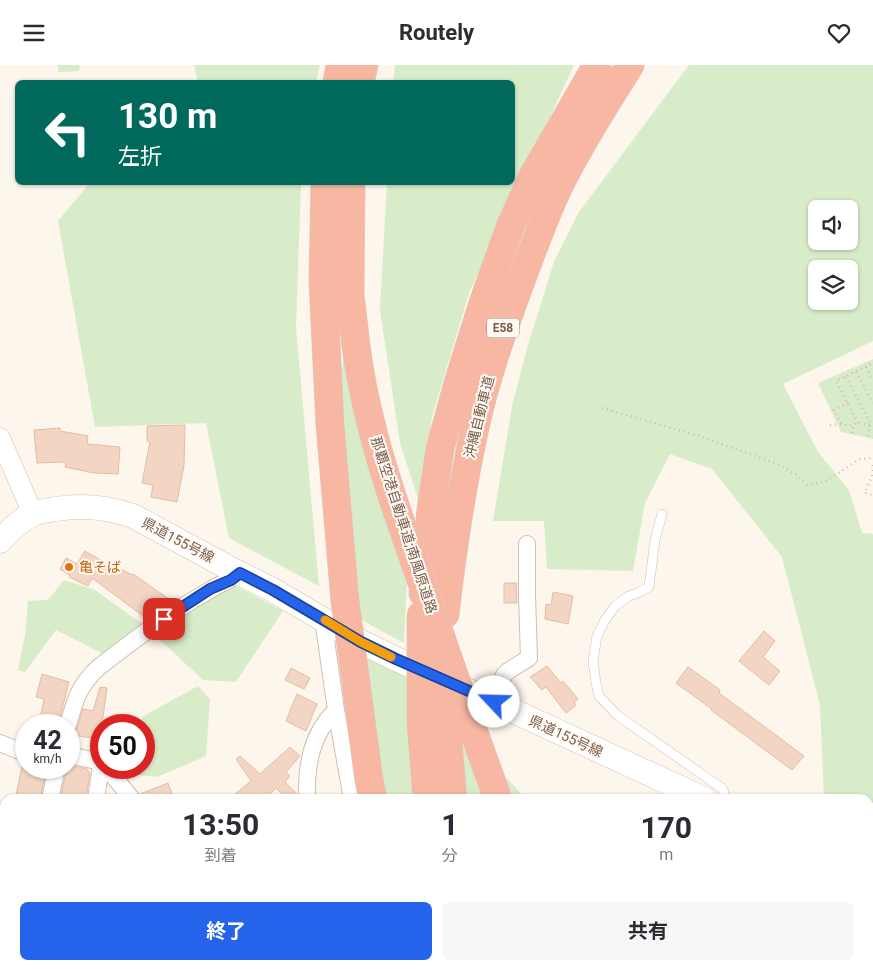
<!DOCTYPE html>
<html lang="ja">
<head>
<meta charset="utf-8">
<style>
	:root { --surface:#fff; --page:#f7f7f7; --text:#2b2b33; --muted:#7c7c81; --accent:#2563eb }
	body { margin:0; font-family:Roboto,"Noto Sans JP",sans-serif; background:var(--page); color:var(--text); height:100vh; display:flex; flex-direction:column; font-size:19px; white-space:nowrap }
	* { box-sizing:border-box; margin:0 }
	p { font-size:16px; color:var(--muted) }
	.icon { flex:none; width:28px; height:28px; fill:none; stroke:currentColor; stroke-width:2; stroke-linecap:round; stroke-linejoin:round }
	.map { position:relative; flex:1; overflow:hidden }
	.details { position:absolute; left:0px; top:729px; width:874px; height:176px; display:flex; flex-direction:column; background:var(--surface); border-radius:15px 15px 0 0; box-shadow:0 1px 4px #0004 }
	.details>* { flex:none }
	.guide { position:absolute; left:15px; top:15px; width:500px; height:105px; border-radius:8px; box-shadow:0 1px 4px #0004; background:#00695c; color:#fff; overflow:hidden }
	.fabs { position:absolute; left:808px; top:135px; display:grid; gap:10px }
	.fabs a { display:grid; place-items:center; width:50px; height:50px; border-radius:8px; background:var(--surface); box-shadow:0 1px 4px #0004; font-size:25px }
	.speed { position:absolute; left:15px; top:649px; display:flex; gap:10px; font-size:25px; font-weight:700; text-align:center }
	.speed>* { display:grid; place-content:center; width:65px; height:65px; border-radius:50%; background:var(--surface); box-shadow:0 1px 4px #0004; line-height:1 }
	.speed small { font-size:12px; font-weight:400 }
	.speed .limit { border:8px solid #d22; background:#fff; color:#111 }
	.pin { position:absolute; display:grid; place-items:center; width:42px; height:42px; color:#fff; margin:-21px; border-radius:10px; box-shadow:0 2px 8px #0006 }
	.me { position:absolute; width:55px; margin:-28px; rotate:294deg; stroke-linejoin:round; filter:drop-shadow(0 0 4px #0008) }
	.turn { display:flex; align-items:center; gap:18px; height:105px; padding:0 20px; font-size:22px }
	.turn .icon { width:65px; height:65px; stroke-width:2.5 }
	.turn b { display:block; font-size:35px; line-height:42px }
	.eta { display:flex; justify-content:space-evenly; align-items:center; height:85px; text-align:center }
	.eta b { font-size:30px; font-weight:700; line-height:35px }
	.primary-button { display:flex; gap:10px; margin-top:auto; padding:10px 20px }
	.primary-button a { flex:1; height:58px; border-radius:8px; background:var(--accent); color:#fff; font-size:20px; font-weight:700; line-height:58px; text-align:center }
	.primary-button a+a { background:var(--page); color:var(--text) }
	header { display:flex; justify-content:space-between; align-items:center; height:65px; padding:0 20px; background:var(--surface); font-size:22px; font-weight:700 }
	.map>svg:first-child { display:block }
</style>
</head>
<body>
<header><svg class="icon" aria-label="menu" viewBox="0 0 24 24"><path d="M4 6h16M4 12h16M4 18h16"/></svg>Routely<svg class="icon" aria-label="heart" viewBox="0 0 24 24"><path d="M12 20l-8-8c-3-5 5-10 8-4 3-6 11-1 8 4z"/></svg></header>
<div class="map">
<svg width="873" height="904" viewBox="0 0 873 904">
	<rect width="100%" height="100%" fill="#fdf6ec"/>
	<!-- green -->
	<g fill="#d8ecc9" fill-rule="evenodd">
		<polygon points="57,0 80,0 79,6 59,7"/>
		<polygon points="194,0 320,0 316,17 198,18"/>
		<polygon points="395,0 574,0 469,228 432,352 420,440 400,378 380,245 387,118 512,118 512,18 393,17"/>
		<path d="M 689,0 L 873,0 L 873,276 L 783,319 L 818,387 L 849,425 L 862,468 L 873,469 L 873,807 L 872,802 L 869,800 L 869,734 L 824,734 L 820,640 L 782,492 L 712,404 L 670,389 L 645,438 L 633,506 L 547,504 L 544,456 L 493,456 L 512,341 L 528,280 L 554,197 L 579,147 ZM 816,144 L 849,144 L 849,176 L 816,176 ZM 816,204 L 849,204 L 849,236 L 816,236 Z"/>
		<polygon points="90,118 301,118 296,263 319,521 229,473 206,358 95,362 58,156"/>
		<polygon points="345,274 372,398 407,518 404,578 361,555 349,423 341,315"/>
		<polygon points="873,294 873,374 841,367 818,318"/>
		<polygon points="64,515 95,525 145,561 103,589 56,565 25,607 18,605 25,571 28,536 48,535"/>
		<polygon points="234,520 283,546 236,617 203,615 158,573 177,552"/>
		<polygon points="369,590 406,610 467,670 526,734 366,734 344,601"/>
		<polygon points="198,621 210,634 206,691 157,712 139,710 140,703 144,702 144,660 142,660 142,652"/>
		<polygon points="0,797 5,799 5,900 144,900 147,904 0,904"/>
		<polygon points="393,900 858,900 858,904 394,904"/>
	</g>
	<!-- building -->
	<g fill="#f3d5c3" stroke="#e6bba3">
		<polygon points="185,360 184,400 177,437 151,432 153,420 142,418 150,377 147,376 147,361"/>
		<polygon points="60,363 60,366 88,371 87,379 120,382 118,409 94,408 65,402 66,397 37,398 34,365"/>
		<polygon points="85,486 102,496 101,498 116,506 121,504 132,510 133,509 169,534 163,543 147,554 92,513 88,521 69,512 70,510 60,504 66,493 77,499"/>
		<polygon points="504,518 516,518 517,538 504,538"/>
		<polygon points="553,527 573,531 568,559 545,554 546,539 551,540"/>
		<polygon points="764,566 775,576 763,592 780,606 769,620 739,596"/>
		<polygon points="547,601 561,618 563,616 578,634 574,637 576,640 566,648 546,622 542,625 530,612"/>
		<polygon points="688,602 720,625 719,628 804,691 792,705 711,645 712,644 676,618"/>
		<polygon points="291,603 310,613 304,624 285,615"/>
		<polygon points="42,609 69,617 58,660 39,660 44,634 36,632"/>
		<polygon points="100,622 107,623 100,674 72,670 77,663 83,644 93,646"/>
		<polygon points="297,629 317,639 306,666 286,656"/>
		<polygon points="290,682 300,691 286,707 290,711 285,717 297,729 297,734 287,734 276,723 265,734 229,734 251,716 236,694 240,691 260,709"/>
		<polygon points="69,700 87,704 90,708 86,734 60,734 67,703 69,704"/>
		<polygon points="22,702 47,702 40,734 33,734 16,730"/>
		<polygon points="168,718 174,734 142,734 140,729"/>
	</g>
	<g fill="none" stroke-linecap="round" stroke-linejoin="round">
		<defs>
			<polyline id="service" points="662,449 655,475 649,522 640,527 629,531 615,541 605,555 597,571 593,596 596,618 599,631 617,650 723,724 725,734"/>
			<g id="minor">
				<polyline points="323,554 336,645 352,734"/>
				<polyline points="494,637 504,610 508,606 529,593 527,530 527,479"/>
				<path d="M 68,660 C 75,635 79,620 99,602 C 134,575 171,547 210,525 C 220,519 231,515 241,508"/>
				<polyline points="0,678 17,685 26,686"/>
				<polyline points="69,690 101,697"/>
				<polyline points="106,702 132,734"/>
				<polyline points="50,734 57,702"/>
				<polyline points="96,734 101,701"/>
				<path d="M 307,734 C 306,701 311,669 336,645"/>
				<polyline points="215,904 216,900"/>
				<polyline points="290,904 290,900"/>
				<polyline points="345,904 346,900"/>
			</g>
			<polyline id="tertiary" points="0,373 33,449"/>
			<g id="secondary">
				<path d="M 0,476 C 9,466 20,455 33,449 C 40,446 49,445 56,444 C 82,440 107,442 133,451 L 231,504 L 273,525 L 361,577 L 396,594 L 494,637 L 704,734"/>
				<polyline points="869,868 871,878 870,904"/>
			</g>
			<g id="motorway">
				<polyline points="337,18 340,0"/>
				<polyline points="360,18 364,0"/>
				<polyline points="325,118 323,216 330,360 345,536"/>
				<polyline points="351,118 350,229 356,281"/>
				<polyline points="423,528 431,444 440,384 458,318 483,238 510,162 534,109 597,0"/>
				<path d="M 445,549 C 453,481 463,412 479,345 C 491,297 508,251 525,205 C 536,176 547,145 561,117 C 581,77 606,38 630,0"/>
				<polyline points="410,900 411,904"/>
				<polyline points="455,900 456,904"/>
				<polyline points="479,900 480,904"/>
				<polyline points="558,900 559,904"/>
			</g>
		</defs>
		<!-- service casing -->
		<use href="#service" stroke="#d1beb0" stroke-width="10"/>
		<!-- minor casing -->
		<use href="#minor" stroke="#d1beb0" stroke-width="18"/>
		<!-- tertiary casing -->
		<use href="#tertiary" stroke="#d1beb0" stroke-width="21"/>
		<!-- secondary casing -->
		<use href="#secondary" stroke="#d6c0b0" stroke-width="25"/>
		<!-- motorway casing -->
		<use href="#motorway" stroke="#dad1cd" stroke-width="29"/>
		<!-- path -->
		<g stroke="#d9b8a5" stroke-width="2.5" stroke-dasharray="1 4" stroke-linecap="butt">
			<polyline points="866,302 873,315"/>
			<polyline points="856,307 873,338"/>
			<polyline points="846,312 871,359"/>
			<polyline points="848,338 834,345 842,359 849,361 856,358 873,360"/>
			<polyline points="602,343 699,371 775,398 797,410 807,420 826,416 860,394 873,393"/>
			<polyline points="858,358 836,316 873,298"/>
			<polyline points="830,360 842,359"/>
			<polyline points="852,368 854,359"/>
			<polyline points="868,371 870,360"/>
			<polyline points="873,400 872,411 865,428 873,430"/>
			<polyline points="160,900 162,904"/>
		</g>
		<!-- service -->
		<use href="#service" stroke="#fff" stroke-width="9"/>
		<!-- minor -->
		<use href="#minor" stroke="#fff" stroke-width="16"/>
		<!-- tertiary -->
		<use href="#tertiary" stroke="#fff" stroke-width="20"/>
		<!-- secondary -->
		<use href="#secondary" stroke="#fff" stroke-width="24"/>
		<!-- motorway -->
		<use href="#motorway" stroke="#f7b7a3" stroke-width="28"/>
		<defs>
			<g id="motorway-bridge">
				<path d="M 356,281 C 367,366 397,448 426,529 C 450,598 473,666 498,734"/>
				<polyline points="345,536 369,715 373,734"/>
				<polyline points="421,550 421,657 427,734"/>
				<polyline points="445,606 446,656 453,734"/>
			</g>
		</defs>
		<!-- motorway-bridge casing -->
		<use href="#motorway-bridge" stroke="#dad1cd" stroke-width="29" stroke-linecap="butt"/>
		<!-- motorway-bridge -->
		<use href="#motorway-bridge" stroke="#f7b7a3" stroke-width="28"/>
	</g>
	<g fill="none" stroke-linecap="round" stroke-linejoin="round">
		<defs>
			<polyline id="route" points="164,554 210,524 231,515 240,508 273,525 361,577 396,594 494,637"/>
		</defs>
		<!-- route casing -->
		<use href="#route" stroke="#184099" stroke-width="12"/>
		<!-- route -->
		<use href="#route" stroke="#2563eb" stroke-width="9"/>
		<!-- slow -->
		<polyline stroke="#f59e0b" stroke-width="9" points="325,555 361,577 391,592"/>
	</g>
	<!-- markers -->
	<circle fill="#e8710a" stroke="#fffaf3" stroke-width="2" cx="69" cy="502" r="5"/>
	<g text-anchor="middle" stroke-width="4" stroke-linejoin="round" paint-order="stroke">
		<!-- shield labels -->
		<rect fill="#fffaf3" stroke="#a28b7f" stroke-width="1" x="487" y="253.5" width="32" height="19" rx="4"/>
		<g font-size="12" font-weight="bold" fill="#7a5c4d">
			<text x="503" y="267">E58</text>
		</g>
		<!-- street labels -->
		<g font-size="14" fill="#7a5c4d" stroke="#fffaf3">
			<text transform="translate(479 352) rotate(-76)" y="5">沖縄自動車道</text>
			<text transform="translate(404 460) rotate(72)" y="5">那覇空港自動車道;南風原道路</text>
			<text transform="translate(178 475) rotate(28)" y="5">県道155号線</text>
			<text transform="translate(566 671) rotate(25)" y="5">県道155号線</text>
		</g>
		<!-- food labels -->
		<g font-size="14" fill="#c56008" stroke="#fffaf3" text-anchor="start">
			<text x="79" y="507">亀そば</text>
		</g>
	</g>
</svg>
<div class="fabs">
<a><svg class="icon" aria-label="sound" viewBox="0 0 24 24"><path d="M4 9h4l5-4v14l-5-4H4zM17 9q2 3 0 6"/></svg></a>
<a><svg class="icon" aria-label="layers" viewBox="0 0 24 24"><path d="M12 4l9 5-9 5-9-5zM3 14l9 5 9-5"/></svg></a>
</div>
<div class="speed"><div>42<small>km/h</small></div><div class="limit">50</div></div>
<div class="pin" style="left:164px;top:554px;background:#d93025"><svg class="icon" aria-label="arrive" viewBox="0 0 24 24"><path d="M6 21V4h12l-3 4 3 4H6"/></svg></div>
<svg class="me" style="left:494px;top:637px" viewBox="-20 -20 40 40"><circle r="19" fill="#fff"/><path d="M0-13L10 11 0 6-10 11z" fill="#2563eb"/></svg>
<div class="guide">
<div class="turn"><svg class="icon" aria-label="left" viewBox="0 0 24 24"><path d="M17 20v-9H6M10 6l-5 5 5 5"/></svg><div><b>130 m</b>左折</div></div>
</div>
<section class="details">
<div class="eta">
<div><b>13:50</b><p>到着</p></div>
<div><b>1</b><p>分</p></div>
<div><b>170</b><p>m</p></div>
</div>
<div class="primary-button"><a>終了</a><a>共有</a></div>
</section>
</div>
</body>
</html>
